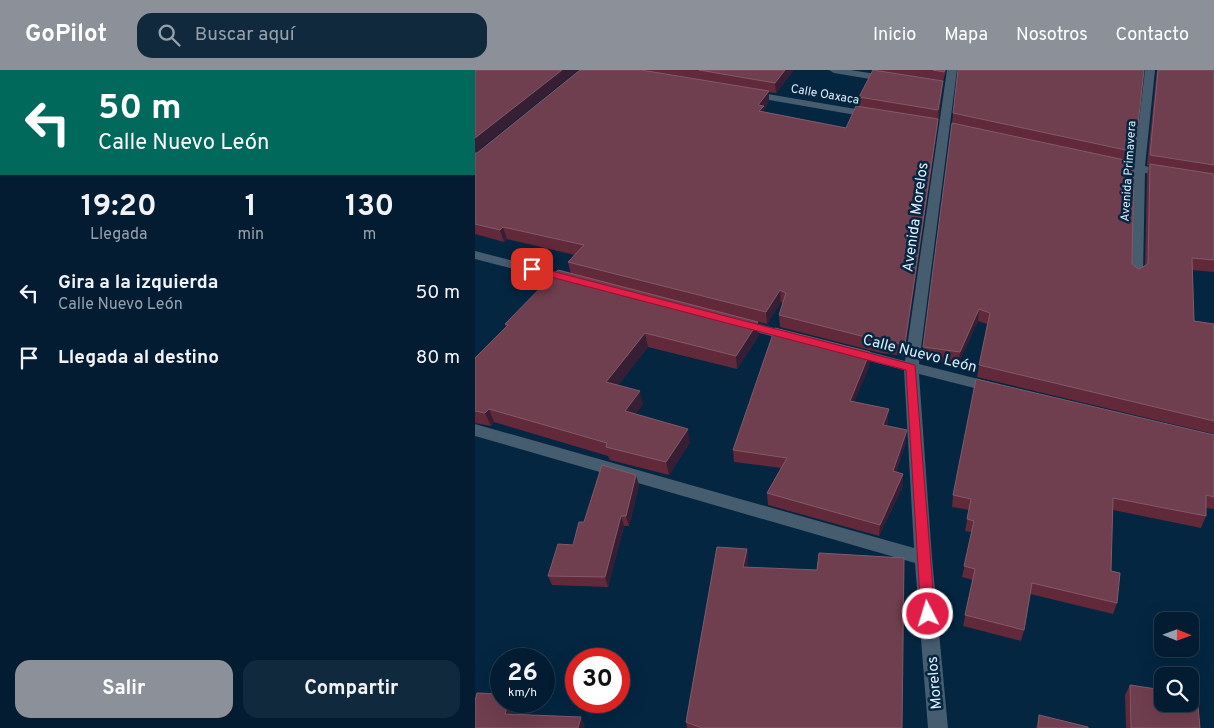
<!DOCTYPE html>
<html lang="es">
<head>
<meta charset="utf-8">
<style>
	:root { --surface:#031c31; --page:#11293d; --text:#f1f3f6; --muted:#97a1ab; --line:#243a4d; --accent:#8c9099 }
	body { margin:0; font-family:Overpass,sans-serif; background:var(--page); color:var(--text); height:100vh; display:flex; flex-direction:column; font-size:19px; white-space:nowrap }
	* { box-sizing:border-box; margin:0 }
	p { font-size:16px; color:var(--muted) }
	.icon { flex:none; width:28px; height:28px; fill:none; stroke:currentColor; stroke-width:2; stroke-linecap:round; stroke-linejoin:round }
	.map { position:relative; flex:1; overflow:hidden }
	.drawer { display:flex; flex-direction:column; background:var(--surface); width:475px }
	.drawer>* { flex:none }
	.top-card { background:#00695c; color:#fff; overflow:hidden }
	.needle { width:32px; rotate:91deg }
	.fabs { position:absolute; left:679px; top:542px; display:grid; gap:10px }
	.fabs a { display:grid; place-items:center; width:45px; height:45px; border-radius:10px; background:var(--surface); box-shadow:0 5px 20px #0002,0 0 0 1px var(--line); font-size:25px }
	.speed { position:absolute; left:15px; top:578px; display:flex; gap:10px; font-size:25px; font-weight:700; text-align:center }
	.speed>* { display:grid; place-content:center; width:65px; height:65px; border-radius:50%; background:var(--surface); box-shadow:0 5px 20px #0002,0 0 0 1px var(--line); line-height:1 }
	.speed small { font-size:12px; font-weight:400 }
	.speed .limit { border:8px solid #d22; background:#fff; color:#111 }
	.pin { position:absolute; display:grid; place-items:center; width:42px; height:42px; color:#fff; margin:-21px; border-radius:10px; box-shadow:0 2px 8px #0006 }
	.me { position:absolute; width:55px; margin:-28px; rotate:355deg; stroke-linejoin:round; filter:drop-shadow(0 0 4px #0008) }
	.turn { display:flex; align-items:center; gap:18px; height:105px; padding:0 15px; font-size:22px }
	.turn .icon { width:65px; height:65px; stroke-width:2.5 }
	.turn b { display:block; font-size:35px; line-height:42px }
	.eta { display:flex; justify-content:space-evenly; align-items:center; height:85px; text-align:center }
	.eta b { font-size:30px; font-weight:700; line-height:35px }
	.cta { display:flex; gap:10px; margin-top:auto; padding:10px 15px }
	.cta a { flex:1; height:58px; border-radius:15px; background:var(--accent); color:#fff; font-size:20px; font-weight:700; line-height:58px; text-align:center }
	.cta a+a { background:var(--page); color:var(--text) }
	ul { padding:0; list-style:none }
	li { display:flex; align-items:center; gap:15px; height:65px; padding:0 15px }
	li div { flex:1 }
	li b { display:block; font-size:19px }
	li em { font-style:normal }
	header { display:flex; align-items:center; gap:30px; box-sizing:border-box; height:70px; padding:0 25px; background:var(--accent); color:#fff }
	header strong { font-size:24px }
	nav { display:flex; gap:28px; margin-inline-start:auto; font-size:18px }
	.search { width:350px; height:45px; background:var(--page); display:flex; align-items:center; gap:12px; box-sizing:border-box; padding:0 18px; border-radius:15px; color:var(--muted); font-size:19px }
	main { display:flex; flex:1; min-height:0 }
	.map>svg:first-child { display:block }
</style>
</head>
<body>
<header>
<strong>GoPilot</strong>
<div class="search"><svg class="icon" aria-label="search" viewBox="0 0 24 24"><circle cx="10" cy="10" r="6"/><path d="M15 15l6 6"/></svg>Buscar aquí</div>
<nav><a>Inicio</a><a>Mapa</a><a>Nosotros</a><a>Contacto</a></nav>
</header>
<main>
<section class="drawer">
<div class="top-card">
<div class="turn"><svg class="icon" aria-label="left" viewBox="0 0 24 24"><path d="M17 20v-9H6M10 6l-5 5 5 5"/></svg><div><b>50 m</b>Calle Nuevo León</div></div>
</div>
<div class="eta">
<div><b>19:20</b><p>Llegada</p></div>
<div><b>1</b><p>min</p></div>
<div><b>130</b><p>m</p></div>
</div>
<ul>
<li><svg class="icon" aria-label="left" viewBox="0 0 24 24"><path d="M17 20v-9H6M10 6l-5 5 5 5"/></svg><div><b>Gira a la izquierda</b><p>Calle Nuevo León</p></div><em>50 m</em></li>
<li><svg class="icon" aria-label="arrive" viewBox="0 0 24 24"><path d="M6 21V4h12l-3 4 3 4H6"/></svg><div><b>Llegada al destino</b></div><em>80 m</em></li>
</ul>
<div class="cta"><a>Salir</a><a>Compartir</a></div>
</section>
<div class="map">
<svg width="739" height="658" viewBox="0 0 739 658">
	<rect width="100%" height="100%" fill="#042641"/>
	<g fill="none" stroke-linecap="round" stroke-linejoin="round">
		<!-- street -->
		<g fill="#465c6f" fill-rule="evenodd">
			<polygon points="354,0 376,0 413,6 418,9 413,12 359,3"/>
			<polygon points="472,0 482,0 444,294 519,313 524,314 526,318 524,322 519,323 444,304 457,488 473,658 453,658 440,493 0,366 0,354 439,478 429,300 371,285 369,282 371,279 376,277 430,291"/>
			<polygon points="670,0 680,0 670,96 696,102 698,104 692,107 670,103 668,205 662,209 656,205 658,101 635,96 633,94 639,91 659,94"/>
			<polygon points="275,21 398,42 403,45 398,48 271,26 271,22"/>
			<polygon points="0,181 102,207 104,210 97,214 0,189"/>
			<polygon points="265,249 322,264 324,267 322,270 317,272 260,256 258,253 260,250"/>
		</g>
	</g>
	<!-- wall -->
	<g fill="#62293a">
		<polygon points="105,0 319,0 301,23 294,22 294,32 289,39 289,42 371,58 384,36 384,27 403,0 471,0 468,12 462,61 429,286 406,283 305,257 304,245 308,233 306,232 292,254 96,204 93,192 100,185 32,169 29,172 0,164 0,83 2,83"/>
		<polygon points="483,0 660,82 658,91 657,194 664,199 670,196 672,105 674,96 672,95 682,0 739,0 739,202 717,200 719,251 739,254 739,364 502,307 512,254 503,251 483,294 447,289 477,53"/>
		<polygon points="30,254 284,265 262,299 173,277 143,315 168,334 160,344 215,372 194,405 135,390 133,386 19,352 16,356 0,353 0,288 31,257"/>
		<polygon points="395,294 379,332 413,351 412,356 431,372 421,402 428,404 428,416 404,466 293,435 292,423 306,398 259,392 258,380"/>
		<polygon points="739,365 739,439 731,438 731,446 726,458 638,440 636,501 642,533 638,544 555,524 549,560 546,571 488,556 498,510 487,507 497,462 490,461 494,440 477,437 478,425"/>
		<polygon points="164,415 154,456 149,456 133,517 77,515 73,506 98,475 109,452"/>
		<polygon points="272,479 273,492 272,497 427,658 212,658 211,652"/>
		<polygon points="655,615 725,658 651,658 650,625"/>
		<polygon points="564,645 613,658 561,658"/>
	</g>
	<!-- shaded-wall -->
	<g fill="#361f34">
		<polygon points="87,0 103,0 0,83 0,68"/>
		<polygon points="310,0 319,0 301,23 300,13"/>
		<polygon points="468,11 467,22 462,51 463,40"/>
		<polygon points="294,21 294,32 289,39 290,47 285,52 283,35"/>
		<polygon points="463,49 462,61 429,286 430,274"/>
		<polygon points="28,157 32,169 29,172 25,160"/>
		<polygon points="305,220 306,232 292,254 291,242"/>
		<polygon points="504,239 503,251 483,294 485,282"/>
		<polygon points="283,252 284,265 262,299 261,286"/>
		<polygon points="170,263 173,277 135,326 131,312"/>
		<polygon points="395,282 395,294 375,343 375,331"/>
		<polygon points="165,321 168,334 153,355 150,341"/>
		<polygon points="14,339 19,352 16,356 10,343"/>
		<polygon points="414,339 413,351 408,366 408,355"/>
		<polygon points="213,359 215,372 194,405 191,392"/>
		<polygon points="432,360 431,372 417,412 418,401"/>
		<polygon points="428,404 428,416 404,466 405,455"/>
		<polygon points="161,405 164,415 154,456 151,446"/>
		<polygon points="146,446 149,456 133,517 130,507"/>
		<polygon points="272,479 273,492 270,510 268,497"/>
		<polygon points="34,631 40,631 41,633 35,653 30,644"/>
		<polygon points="106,647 110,656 109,658 103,658"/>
	</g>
	<!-- building -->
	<g fill="#6f3e4f" stroke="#815a6a">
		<polygon points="0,0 87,0 0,68"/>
		<polygon points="105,0 166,0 294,21 283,35 289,36 284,41 371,58 381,36 463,49 430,274 406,271 304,245 311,223 305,220 291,242 93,192 109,175 28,157 25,160 0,154 0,83 2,83"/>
		<polygon points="224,0 310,0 300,13"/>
		<polygon points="398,0 468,11 463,40 384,27"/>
		<polygon points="458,0 470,0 469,2"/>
		<polygon points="483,0 669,0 660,82 478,43"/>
		<polygon points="683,0 739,0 739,95 675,85"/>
		<polygon points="477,53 659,92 657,194 664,199 673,194 675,94 739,104 739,190 717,188 719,251 739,254 739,351 504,295 515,243 504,239 485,282 448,277"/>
		<polygon points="83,200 283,252 261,286 170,263 131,312 165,321 150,341 213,359 191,392 131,377 132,373 14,339 10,343 0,341 0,288 33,255 30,254"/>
		<polygon points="300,258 395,282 375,331 414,339 408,355 432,360 418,401 428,404 405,455 292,423 312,388 258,380"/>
		<polygon points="501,309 739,365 739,427 731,425 731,446 638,428 636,501 645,503 642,533 557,513 549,560 490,545 500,499 489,496 499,451 492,449 496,429 478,425"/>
		<polygon points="127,395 161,405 151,446 146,446 130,507 73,506 83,474 98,475 104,452 109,452"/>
		<polygon points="242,477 272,479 268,497 342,500 344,483 429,488 427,658 227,658 211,652"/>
		<polygon points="655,615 688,620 688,634 715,634 715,624 722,625 725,658 656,658"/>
		<polygon points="2,623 26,624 26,631 34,631 30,644 106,647 103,658 0,658 0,630"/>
		<polygon points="564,645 613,657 613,658 563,658"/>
	</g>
	<!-- route -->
	<polygon fill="#e11d48" stroke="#92132f" points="57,196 440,295 460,544 458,549 453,551 448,549 446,544 431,300 53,201 53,197"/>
	<g text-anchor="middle" stroke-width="5" stroke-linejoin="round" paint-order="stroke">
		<!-- far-street labels -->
		<g font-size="12" fill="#e2eefa" stroke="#042641">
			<text transform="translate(350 24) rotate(10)" y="4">Calle Oaxaca</text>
			<text transform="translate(653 101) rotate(-86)" y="4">Avenida Primavera</text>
		</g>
		<!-- street labels -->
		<g font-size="15" fill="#e2eefa" stroke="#042641">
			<text transform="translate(440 147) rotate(-82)" y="5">Avenida Morelos</text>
			<text transform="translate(445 283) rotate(14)" y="5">Calle Nuevo León</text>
			<text transform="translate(459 613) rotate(-95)" y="5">Morelos</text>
		</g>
	</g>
</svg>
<div class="fabs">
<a><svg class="needle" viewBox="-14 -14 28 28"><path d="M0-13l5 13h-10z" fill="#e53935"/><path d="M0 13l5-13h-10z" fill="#97a1ab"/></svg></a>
<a><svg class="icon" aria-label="search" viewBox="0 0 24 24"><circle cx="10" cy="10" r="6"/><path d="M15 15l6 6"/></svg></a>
</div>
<div class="speed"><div>26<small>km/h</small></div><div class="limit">30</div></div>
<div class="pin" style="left:57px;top:199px;background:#d93025"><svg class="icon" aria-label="arrive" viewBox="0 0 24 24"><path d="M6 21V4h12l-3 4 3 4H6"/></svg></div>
<svg class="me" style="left:453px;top:544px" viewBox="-20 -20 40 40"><circle r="17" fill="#e11d48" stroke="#fff" stroke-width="3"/><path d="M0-11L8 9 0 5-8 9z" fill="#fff"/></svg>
</div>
</main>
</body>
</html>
